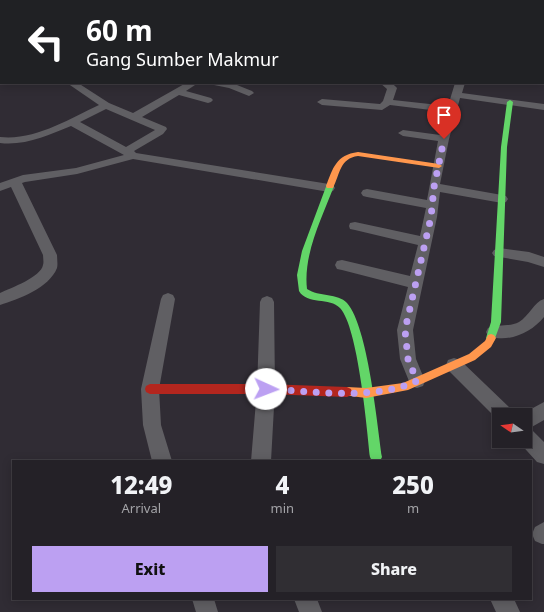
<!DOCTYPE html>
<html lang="en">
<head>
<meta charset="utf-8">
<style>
	:root { --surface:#242127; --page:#302e33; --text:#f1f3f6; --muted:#a3a3a7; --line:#413e44; --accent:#bca0f2 }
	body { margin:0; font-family:"Noto Sans",sans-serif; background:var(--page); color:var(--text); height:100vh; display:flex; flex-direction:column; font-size:15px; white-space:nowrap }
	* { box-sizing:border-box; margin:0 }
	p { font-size:13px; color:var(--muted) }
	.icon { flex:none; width:22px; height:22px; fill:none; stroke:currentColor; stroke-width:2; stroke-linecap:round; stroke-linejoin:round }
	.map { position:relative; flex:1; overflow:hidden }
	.sheet { position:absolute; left:12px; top:460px; width:520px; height:140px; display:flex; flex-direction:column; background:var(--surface); border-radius:0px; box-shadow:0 2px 10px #0003,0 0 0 1px var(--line) }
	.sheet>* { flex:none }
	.top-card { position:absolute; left:0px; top:0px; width:544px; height:84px; box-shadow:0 2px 10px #0003,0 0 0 1px var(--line); background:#202124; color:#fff; overflow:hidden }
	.needle { width:26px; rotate:283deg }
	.controls { position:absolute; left:492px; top:408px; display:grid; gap:8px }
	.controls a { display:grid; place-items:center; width:40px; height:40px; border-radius:0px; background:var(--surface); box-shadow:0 2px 10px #0003,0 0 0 1px var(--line); font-size:20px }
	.pin { position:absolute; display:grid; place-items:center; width:34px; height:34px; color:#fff; margin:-41px -17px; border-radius:50% 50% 50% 0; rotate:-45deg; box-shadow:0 0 4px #0007 }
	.pin .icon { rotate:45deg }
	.me { position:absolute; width:44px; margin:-22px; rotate:92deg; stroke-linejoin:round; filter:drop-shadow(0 0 3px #0008) }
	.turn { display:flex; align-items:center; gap:14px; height:84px; padding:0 20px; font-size:18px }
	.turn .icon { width:52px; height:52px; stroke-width:2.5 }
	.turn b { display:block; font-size:28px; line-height:34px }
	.eta { display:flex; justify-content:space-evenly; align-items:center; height:68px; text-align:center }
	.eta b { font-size:24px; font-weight:800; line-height:28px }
	.cta { display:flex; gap:8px; margin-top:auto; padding:8px 20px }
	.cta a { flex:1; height:46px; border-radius:0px; background:var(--accent); color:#111; font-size:16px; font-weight:800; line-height:46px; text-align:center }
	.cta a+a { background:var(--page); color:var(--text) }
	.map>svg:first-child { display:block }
</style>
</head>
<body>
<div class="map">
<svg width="544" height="612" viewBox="0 0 544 612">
	<rect width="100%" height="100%" fill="#302c34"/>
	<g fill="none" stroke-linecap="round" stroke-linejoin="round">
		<!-- street -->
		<g fill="#605f63" fill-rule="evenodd">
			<polygon points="0,0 4,0 5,1 1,1 0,3"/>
			<polygon points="18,0 26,0 27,1 19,1"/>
			<polygon points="47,0 57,0 58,1 48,1"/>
			<polygon points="98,0 109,0 110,1 99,1"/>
			<polygon points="201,0 211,0 200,1"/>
			<polygon points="257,0 267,0 268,1 258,1"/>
			<polygon points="365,0 375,0 376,1 366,1"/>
			<rect x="480" y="0" width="8" height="1"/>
			<rect x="515" y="0" width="8" height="1"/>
			<rect x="543" y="52" width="1" height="6"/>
			<path d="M 67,83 L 78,83 L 109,103 L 133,113 L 186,83 L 198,83 L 186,91 L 211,98 L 213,100 L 211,102 L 208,103 L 179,95 L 142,117 L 166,127 L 167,129 L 163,134 L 134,151 L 136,153 L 329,184 L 333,185 L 335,188 L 333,191 L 329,192 L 133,159 L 77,174 L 25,182 L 22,183 L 57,255 C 57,259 58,264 57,268 C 49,288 19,299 0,305 L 0,293 C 11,288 41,277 43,265 C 44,262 43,258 43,255 L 11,187 L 0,191 L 0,183 L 23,175 L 76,168 L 124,155 L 71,126 C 49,135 25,146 0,143 L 0,137 C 34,141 69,119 99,105 ZM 106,109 L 155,130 L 126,147 L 80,122 Z"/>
			<polygon points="212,83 232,83 252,91 254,93 249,96 229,88 214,85"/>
			<path d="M 380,83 C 387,83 392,82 397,88 L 393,100 L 448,106 L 455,83 L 465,83 L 462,93 L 544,104 L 544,110 L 460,98 L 449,139 L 440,184 L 502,195 L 506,196 L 508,199 L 506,202 L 502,203 L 440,192 L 437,217 L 413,330 L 416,359 L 425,381 L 423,386 L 417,388 L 411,386 L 400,359 L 397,330 L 408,287 L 342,270 L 337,269 L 335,265 L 337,261 L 342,260 L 410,276 L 418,245 L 355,230 L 350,229 L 349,226 L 350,223 L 355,222 L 420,236 L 426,208 L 367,197 L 363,196 L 361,193 L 363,190 L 367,189 L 427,200 L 438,141 L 403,136 L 398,133 L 403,130 L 440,135 L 447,112 L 390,105 L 382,110 L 322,105 L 317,102 L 322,99 L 380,104 L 383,101 L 387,89 Z"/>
			<polygon points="499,248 529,252 544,257 544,267 528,262 494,256 492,253 494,250"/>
			<polygon points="168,293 173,295 175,299 159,389 161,425 172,461 152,461 143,425 141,389 161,299 163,295"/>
			<polygon points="267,296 272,298 274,302 275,389 271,461 251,461 257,389 260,302 262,298"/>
			<path d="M 544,299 L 544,317 C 531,333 509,343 488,336 L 486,332 L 488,328 C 498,324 510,327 519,322 C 529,316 534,302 544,299 Z"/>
			<polygon points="454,358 460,360 511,409 514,415 499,415 499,421 448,370 446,365 448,360"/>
			<polygon points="544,402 544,420 530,428 544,442 544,464 537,462 518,441 525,441 525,415 520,415"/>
			<polygon points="544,522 544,544 542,544 535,541 532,534 535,527"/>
			<polygon points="192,599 214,599 218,612 196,612"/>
			<polygon points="294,599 317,599 322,612 299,612"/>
			<polygon points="490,599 514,599 520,612 496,612"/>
		</g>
		<!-- fast -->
		<g fill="#63d668" fill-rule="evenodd">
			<rect x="0" y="10" width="1" height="2"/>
			<polygon points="510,100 513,102 507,147 501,322 494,341 491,342 488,341 486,338 491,322 501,147 507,102"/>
			<path d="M 327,184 L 330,184 L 334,186 C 322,218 303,254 307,289 C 319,297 338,293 347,303 C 368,327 377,423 382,457 L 380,461 L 372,461 L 370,457 C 367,428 358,327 340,308 C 330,297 307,305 299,291 L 297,275 L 302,251 Z"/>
		</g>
		<!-- slow -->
		<g fill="#ff974d" fill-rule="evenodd">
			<path d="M 358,152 L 439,164 L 442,166 L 439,168 L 358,156 C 340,158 340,174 333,188 L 327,188 L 326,186 C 333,168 336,155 358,152 Z"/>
			<polygon points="491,334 494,335 496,338 491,347 475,360 408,390 366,398 343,395 342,392 343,389 347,387 366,388 403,383 469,354 485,341 488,335"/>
		</g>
		<!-- jam -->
		<g fill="#b3261e" fill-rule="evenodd">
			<polygon points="31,0 38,0 31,1"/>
			<polygon points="150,384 266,384 347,387 351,389 352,392 351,395 347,397 266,394 150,394 146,392 145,389 146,386"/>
		</g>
	</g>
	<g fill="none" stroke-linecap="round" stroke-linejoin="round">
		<!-- route -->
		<path stroke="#bca0f2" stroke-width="7" stroke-dasharray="0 12.6" d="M 266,389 C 313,391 373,401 417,381 L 408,359 L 405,330 L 431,217 L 434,187 L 444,139"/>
	</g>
</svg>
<div class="controls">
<a><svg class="needle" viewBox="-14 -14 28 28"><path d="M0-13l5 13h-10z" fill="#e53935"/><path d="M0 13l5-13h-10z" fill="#a3a3a7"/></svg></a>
</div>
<div class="pin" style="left:444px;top:139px;background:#d93025"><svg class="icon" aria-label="arrive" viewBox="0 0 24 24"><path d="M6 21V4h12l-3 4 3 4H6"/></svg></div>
<svg class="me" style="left:266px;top:389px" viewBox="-20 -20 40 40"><circle r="19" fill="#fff"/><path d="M0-13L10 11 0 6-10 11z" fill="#bca0f2"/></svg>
<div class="top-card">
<div class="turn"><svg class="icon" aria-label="left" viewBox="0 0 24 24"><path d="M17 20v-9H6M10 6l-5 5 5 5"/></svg><div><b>60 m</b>Gang Sumber Makmur</div></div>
</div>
<section class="sheet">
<div class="eta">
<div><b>12:49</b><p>Arrival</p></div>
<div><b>4</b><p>min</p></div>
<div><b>250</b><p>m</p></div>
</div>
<div class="cta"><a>Exit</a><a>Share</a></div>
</section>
</div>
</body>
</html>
